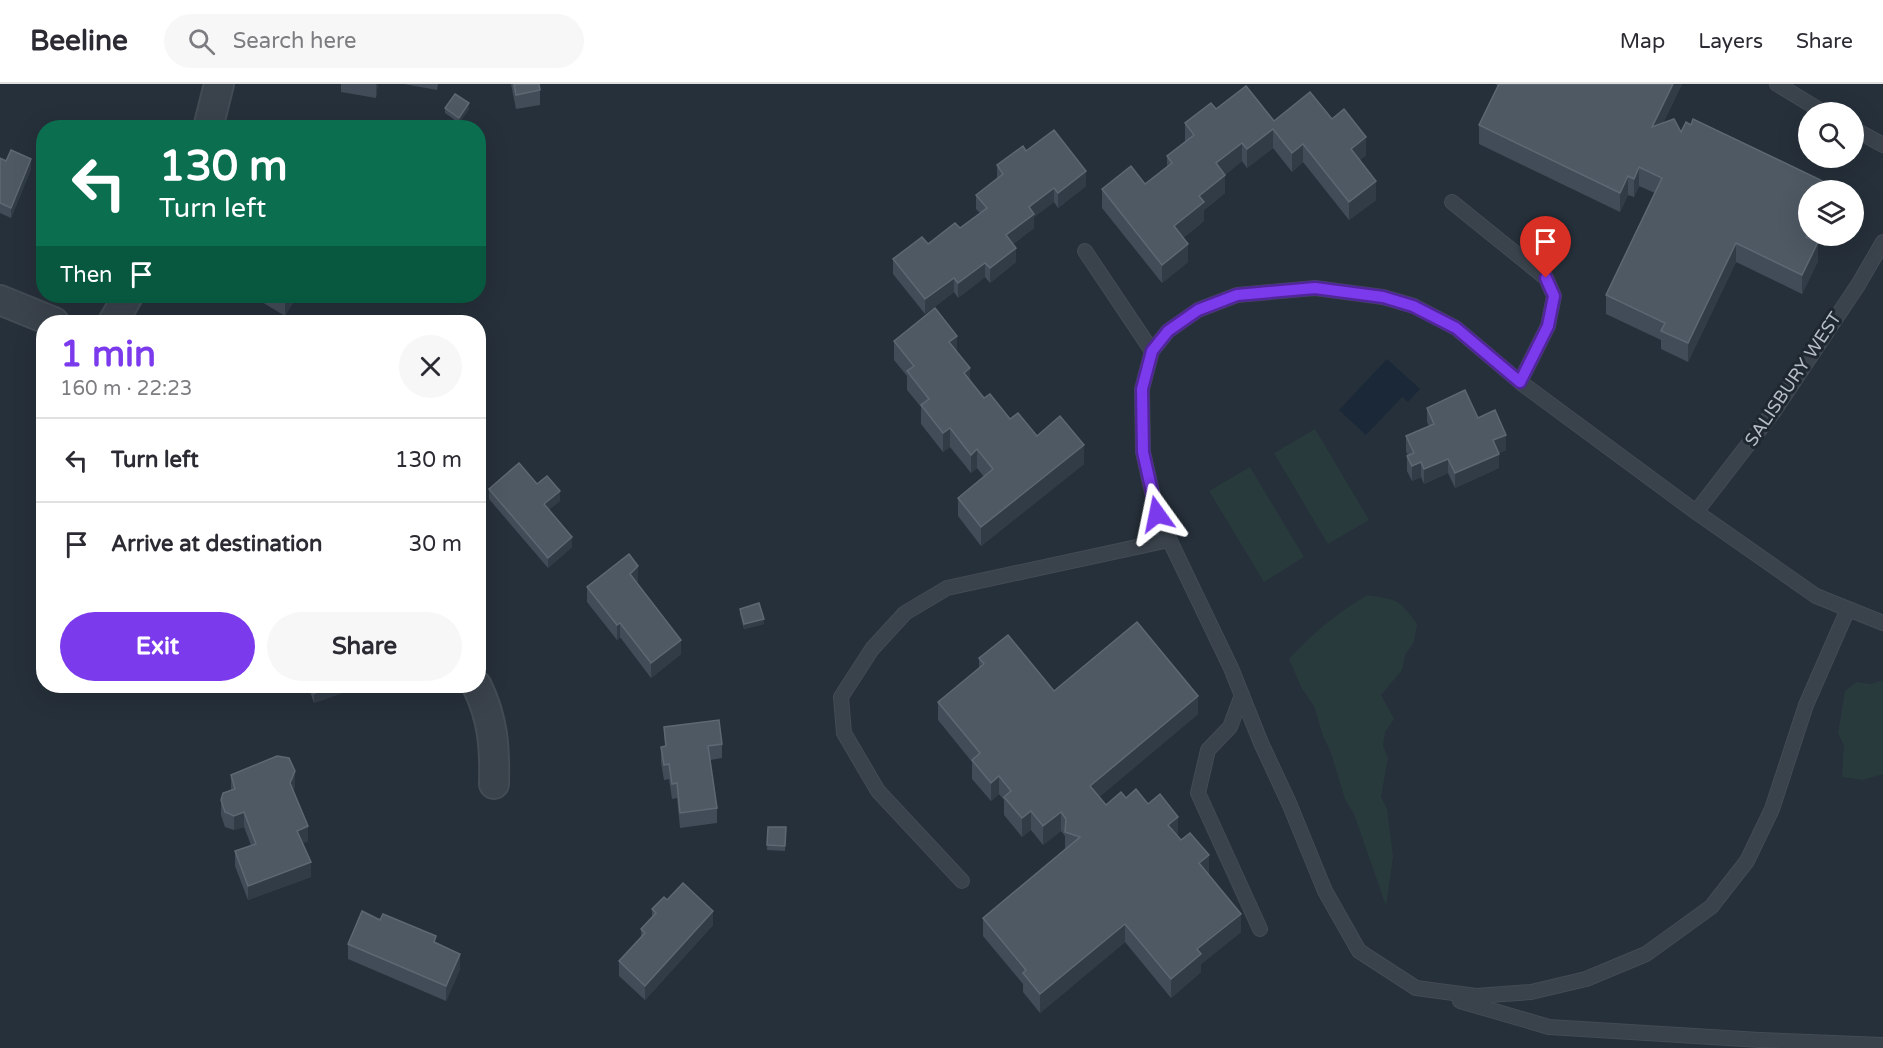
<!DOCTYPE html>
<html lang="en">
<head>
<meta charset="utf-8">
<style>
	:root { --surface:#fff; --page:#f7f7f7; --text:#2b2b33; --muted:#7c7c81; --line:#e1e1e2; --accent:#7c3aed }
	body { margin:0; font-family:"Varela Round",sans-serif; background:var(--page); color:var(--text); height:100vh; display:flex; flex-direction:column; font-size:22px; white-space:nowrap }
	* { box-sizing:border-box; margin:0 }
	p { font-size:20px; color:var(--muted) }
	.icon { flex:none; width:33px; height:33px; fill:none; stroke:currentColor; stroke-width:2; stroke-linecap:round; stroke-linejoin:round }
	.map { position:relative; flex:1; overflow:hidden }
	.panel { position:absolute; left:36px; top:231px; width:450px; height:378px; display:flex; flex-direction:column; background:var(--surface); border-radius:24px; box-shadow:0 6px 24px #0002 }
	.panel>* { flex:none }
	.hud { position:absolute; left:36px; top:36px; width:450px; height:183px; border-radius:24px; box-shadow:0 6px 24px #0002; background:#0b6e4f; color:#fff; overflow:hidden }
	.buttons { position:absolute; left:1798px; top:18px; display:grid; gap:12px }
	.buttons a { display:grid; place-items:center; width:66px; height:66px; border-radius:50%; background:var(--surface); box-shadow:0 6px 24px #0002; font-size:30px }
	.pin { position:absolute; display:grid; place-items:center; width:51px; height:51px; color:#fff; margin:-62px -26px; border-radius:50% 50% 50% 0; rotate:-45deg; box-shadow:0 0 6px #0007 }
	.pin .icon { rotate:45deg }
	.me { position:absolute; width:66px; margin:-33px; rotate:348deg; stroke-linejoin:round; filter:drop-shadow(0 0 4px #0008) }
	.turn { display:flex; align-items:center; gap:21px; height:126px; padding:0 24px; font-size:27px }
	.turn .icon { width:78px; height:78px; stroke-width:2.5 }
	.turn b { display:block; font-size:42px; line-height:51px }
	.then { display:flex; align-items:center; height:57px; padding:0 24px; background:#0003; gap:12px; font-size:22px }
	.round { display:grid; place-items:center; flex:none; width:63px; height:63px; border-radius:32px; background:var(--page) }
	.overview { display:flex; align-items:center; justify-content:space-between; height:102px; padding:0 24px }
	h1 { font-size:36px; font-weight:700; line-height:45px; color:var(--accent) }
	.action { display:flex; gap:12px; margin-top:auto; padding:12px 24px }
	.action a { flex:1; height:69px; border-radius:36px; background:var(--accent); color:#fff; font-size:24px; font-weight:700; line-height:69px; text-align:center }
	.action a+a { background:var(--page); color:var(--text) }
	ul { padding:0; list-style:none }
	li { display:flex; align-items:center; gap:18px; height:84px; padding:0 24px; border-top:2px solid var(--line) }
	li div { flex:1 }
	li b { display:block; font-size:22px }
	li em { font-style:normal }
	header { display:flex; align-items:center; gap:36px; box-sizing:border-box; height:84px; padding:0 30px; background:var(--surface); border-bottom:2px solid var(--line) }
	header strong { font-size:28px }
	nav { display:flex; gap:33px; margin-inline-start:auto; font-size:21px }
	.search { width:420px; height:54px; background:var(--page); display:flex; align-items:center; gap:15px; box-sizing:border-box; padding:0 21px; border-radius:33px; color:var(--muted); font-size:22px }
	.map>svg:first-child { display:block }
</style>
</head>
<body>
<header>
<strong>Beeline</strong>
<div class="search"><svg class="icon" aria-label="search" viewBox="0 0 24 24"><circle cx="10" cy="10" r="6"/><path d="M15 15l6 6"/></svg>Search here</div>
<nav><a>Map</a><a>Layers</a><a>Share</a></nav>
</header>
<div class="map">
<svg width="1883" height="964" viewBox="0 0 1883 964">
	<rect width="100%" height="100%" fill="#26303a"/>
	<!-- green -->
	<g fill="#283a3c">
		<polygon points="1315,345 1369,436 1328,460 1274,369"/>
		<polygon points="1250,383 1304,473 1264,498 1209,407"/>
		<path d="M 1368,511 C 1398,516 1399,515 1417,540 L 1414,558 L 1405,571 L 1402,586 L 1381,611 L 1394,635 L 1385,648 L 1383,662 L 1388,674 L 1381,713 L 1387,725 L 1393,773 L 1386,822 L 1354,730 L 1345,715 L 1331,669 L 1323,652 L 1314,622 L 1302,605 L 1289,575 C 1312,550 1339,527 1368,511 Z"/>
		<polygon points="1883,596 1883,690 1863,696 1842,693 1844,661 1838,649 1845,607 1857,598 1871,600"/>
	</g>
	<!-- water -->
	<polygon fill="#1b2837" points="1387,275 1420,305 1408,318 1402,313 1366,351 1339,326"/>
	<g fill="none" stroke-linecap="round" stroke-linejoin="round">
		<defs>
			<g id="service">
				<polyline points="1777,0 1823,28"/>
				<polyline points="1854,45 1883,61"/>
				<polyline points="1452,118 1546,194 1554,212 1548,242 1520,298"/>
				<polyline points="1085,167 1152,267"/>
				<polyline points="1696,428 1774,327 1858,201 1883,158"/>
				<polyline points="1848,525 1806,621 1772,725 1747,777 1711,823 1646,870 1586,895 1531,908 1476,912 1416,904 1359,867 1325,807 1289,719 1261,659 1231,584 1157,430 1143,368 1142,305 1152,267 1168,247 1198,226 1237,211 1315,204 1383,213 1414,222 1456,244 1520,298 1696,428 1816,512 1883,539"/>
				<polyline points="1242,611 1230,643 1208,666 1198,709 1260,845"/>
				<polyline points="962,797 878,707 844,649 841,613 872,565 905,529 947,504 1169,456"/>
				<polyline points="1460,917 1549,943 1760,956 1883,961"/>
			</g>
			<g id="minor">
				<polyline points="208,44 219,0"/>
				<polyline points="0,216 54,238"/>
				<polyline points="113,238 128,212"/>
				<path d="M 477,602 C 493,635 495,663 494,700"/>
			</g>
		</defs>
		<!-- service casing -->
		<use href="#service" stroke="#434b54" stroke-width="16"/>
		<!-- minor casing -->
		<use href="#minor" stroke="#434b54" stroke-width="32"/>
		<!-- service -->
		<use href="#service" stroke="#3a424b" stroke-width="14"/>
		<!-- minor -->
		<use href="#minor" stroke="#3a424b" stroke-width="28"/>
	</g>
	<!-- wall -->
	<g fill="#424c58">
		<polygon points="341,0 378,0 376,14 341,8"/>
		<polygon points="404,0 438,0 437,6"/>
		<polygon points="511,0 539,0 540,6 540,21 516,25"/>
		<polygon points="1495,0 1682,0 1663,39 1681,48 1691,41 1831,106 1813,156 1818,177 1802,210 1736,178 1688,278 1661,265 1661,256 1606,230 1606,211 1655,109 1639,102 1634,113 1628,111 1620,128 1479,60 1479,41 1498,2"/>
		<polygon points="445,24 469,25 459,39 445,29"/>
		<polygon points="1216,25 1274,37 1332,35 1366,71 1360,76 1376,116 1349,136 1303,78 1292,88 1273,64 1247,84 1242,77 1225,91 1225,109 1204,126 1204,137 1183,154 1188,178 1162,199 1102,124 1102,105 1145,100 1167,82 1167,72 1185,58 1185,39"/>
		<polygon points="1026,67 1086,102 1058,124 1054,118 1034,133 1034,144 1013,160 1016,178 990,199 985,193 958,214 954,208 925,230 893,190 893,175 960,144 980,129 976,125 976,111 997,95 997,81"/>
		<polygon points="0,74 31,85 11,134 0,129"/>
		<polygon points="252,212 297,212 285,232"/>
		<polygon points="894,257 957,267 970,297 984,314 1010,335 1084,380 981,462 958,432 958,414 984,393 977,384 971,389 950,363 943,368 921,340 921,323 907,306 907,292 894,276"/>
		<polygon points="1427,324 1478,334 1506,366 1499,369 1499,384 1455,404 1448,389 1424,400 1421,393 1412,397 1407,387 1407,372 1408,372 1406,367 1406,352 1429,342 1427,338"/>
		<polygon points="537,400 560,417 549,425 572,463 548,484 489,415 489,405"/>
		<polygon points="638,497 637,498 681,570 651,594 620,553 617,556 587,518 587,503"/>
		<polygon points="740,525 764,540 744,545 740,530"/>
		<polygon points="979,574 1054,607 1198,630 1099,713 1106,721 1126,714 1148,720 1178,752 1177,752 1209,790 1241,848 1201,880 1201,888 1171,914 1125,858 1040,929 1023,908 1023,900 983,852 983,834 1065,765 1065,752 1061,747 1043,761 1031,746 1022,753 1004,731 1004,716 999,710 991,717 972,695 972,678 938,636 938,618 979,584"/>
		<polygon points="308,602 353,602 353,605 314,619"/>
		<polygon points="664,643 722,660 722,674 710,676 717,724 717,739 680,744 677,714 672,715 669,695 664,696 661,678 661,663 665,662"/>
		<polygon points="231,691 295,702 293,707 308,757 303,759 311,793 248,816 235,782 235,767 251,761 244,743 234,746 225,743 221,731 221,716 231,706"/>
		<polygon points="768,743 786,743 785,767 767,766"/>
		<polygon points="667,816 713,841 645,916 619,892 619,877 641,853 641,845 652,833 652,825"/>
		<polygon points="348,860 436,860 460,885 446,917 348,875"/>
	</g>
	<!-- shaded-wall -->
	<g fill="#313c47">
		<polygon points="376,0 378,0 376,14"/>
		<polygon points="1673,0 1682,0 1652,62 1652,43"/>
		<polygon points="469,19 469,25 459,39 459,34"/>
		<polygon points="1273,45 1273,64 1247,84 1247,65"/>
		<polygon points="1366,53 1366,71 1351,84 1351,65"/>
		<polygon points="1242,59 1242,77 1225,91 1225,109 1204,126 1204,137 1174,161 1174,142 1199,112 1216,79"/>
		<polygon points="1303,60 1303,78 1292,88 1292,69"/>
		<polygon points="31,75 31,85 11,134 11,124"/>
		<polygon points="1639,83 1639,102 1634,113 1634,95"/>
		<polygon points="1086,87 1086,102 1058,124 1058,109"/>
		<polygon points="1628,92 1628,111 1620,128 1620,109"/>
		<polygon points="1376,97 1376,116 1349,136 1349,118"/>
		<polygon points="1054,104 1054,118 1034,133 1034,144 1006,165 1006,151 1029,123"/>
		<polygon points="1809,147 1809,152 1816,152 1806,172 1806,153"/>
		<polygon points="1818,158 1818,177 1802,210 1802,191"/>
		<polygon points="1736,159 1736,178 1688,278 1688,259"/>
		<polygon points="1188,160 1188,178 1162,199 1162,181"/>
		<polygon points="1016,164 1016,178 990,199 990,184"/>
		<polygon points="985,179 985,193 958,214 958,199"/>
		<polygon points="954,194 954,208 925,230 925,215"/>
		<polygon points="289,212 297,212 285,232 285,217"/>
		<polygon points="957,252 957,270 949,258"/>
		<polygon points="970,284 970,303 964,289"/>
		<polygon points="950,344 950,363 943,368 943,349"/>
		<polygon points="1506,351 1506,366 1493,371 1493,356"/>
		<polygon points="1084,361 1084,380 981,462 981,443"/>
		<polygon points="977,365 977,384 971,389 971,371"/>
		<polygon points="1499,370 1499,384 1455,404 1455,389"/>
		<polygon points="1448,375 1448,389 1424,400 1424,385"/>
		<polygon points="1421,378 1421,393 1412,397 1412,382"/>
		<polygon points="560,407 560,417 544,430 544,420"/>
		<polygon points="572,453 572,463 548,484 548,474"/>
		<polygon points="638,482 638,497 630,504 630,490"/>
		<polygon points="764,535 764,540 744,545 744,540"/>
		<polygon points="620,539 620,553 617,556 617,541"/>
		<polygon points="681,556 681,570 651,594 651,579"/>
		<polygon points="335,602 353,602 353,605 314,619 314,609"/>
		<polygon points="1198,612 1198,630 1090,721 1090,702"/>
		<polygon points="295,687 295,702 290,714 290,699"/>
		<polygon points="999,692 999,710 991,717 991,699"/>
		<polygon points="1031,727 1031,746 1022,753 1022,734"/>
		<polygon points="244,728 244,743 234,746 234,732"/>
		<polygon points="1061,728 1061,747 1043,761 1043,742"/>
		<polygon points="1178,733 1178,752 1168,760 1168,741"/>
		<polygon points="308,742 308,757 297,762 297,747"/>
		<polygon points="1209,771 1209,790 1199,779"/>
		<polygon points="311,778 311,793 248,816 248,802"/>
		<polygon points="713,827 713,841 645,916 645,902"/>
		<polygon points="1241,830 1241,848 1201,880 1201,888 1171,914 1171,895 1197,865"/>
		<polygon points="1125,840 1125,858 1040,929 1040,910"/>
		<polygon points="460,870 460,885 446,917 446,902"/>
	</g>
	<!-- building -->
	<g fill="#4e5964" stroke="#5e6873" stroke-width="1.5">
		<polygon points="514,0 539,0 540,6 516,11"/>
		<polygon points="1499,0 1673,0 1652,43 1674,35 1681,48 1686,38 1691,41 1693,35 1831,101 1828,106 1809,106 1809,147 1806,153 1818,158 1802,191 1736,159 1688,259 1661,247 1665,239 1606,211 1662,94 1639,83 1634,95 1628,92 1620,109 1479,41"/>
		<polygon points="1246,2 1274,37 1310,8 1332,35 1344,25 1366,53 1351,65 1376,97 1349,118 1303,60 1292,69 1273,45 1247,65 1242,59 1216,79 1225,91 1199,112 1204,118 1174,142 1188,160 1162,181 1102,105 1131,82 1145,100 1172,79 1167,72 1194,51 1185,39 1211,19 1216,25"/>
		<polygon points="455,10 469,19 459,34 445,24"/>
		<polygon points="1054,46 1086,87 1058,109 1054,104 1029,123 1034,130 1006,151 1016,164 990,184 985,179 958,199 954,194 925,215 893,175 922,153 928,160 955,139 960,144 987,124 976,111 1003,90 997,81 1023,62 1026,67"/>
		<polygon points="11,66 31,75 11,124 0,119 0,74 6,77"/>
		<polygon points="276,212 289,212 285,217"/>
		<polygon points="935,224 957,252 949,258 970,284 964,289 984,314 990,310 1010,335 1018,329 1037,352 1060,332 1084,361 981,443 958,414 993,385 977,365 971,371 950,344 943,349 921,321 929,315 907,287 914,282 894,257"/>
		<polygon points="1465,306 1478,334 1495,326 1506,351 1493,356 1499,370 1455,389 1448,375 1424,385 1421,378 1412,382 1407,372 1414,369 1406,352 1434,340 1427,324"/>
		<polygon points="519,379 537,400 547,392 560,407 544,420 572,453 548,474 489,405"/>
		<polygon points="629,470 638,482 630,490 681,556 651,579 620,539 617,541 587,503"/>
		<polygon points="759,519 764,535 744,540 740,525"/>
		<polygon points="1137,538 1198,612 1090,702 1106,721 1121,708 1126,714 1136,705 1148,720 1160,710 1178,733 1168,741 1181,756 1190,749 1209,771 1199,779 1241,830 1197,865 1201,870 1171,895 1125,840 1040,910 1023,889 1026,886 983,834 1080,753 1065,748 1066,735 1061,728 1043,742 1031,727 1022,734 1004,713 1011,707 999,692 991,699 972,676 980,669 938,618 984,580 979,574 1008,551 1054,607"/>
		<polygon points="311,602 335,602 314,609"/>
		<polygon points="719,636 722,660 708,662 717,724 680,729 677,699 672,700 669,680 664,681 661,663 666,662 664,643"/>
		<polygon points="277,672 289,674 295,687 290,699 308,742 297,747 311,778 248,802 235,767 256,760 244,728 234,732 225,728 221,716 223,709 235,705 231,691"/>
		<polygon points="768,743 786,743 785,762 767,761"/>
		<polygon points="683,799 713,827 645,902 619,877 645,849 641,845 656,829 652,825 664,813 667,816"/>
		<polygon points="362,827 380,836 383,830 436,852 434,858 460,870 446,902 348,860"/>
	</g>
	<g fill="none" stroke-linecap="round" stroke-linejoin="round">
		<defs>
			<polyline id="route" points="1157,430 1143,368 1142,305 1152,267 1168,247 1198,226 1237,211 1315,204 1383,213 1413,222 1456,244 1520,298 1548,242 1554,212 1546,194"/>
		</defs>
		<!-- route casing -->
		<use href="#route" stroke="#51269a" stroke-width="15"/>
		<!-- route -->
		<use href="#route" stroke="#7c3aed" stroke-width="10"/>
	</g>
	<g text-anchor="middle" stroke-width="6" stroke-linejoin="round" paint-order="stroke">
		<!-- street labels -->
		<g font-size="18" fill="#b6bdc6" stroke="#1f2730">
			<text transform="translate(1793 295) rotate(-56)" y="6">SALISBURY WEST</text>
		</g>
	</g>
</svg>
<div class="buttons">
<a><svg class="icon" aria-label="search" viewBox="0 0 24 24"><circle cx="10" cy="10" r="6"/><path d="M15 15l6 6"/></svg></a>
<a><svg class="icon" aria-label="layers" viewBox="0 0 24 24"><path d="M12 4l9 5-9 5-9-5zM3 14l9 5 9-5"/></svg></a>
</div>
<div class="pin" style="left:1546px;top:194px;background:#d93025"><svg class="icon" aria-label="arrive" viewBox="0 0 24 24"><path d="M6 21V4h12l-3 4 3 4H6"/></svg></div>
<svg class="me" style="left:1157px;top:430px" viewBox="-20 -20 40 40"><path d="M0-17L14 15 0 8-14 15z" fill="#7c3aed" stroke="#fff" stroke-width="4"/></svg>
<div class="hud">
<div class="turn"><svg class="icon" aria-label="left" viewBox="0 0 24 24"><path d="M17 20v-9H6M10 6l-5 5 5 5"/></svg><div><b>130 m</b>Turn left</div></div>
<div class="then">Then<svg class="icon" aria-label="arrive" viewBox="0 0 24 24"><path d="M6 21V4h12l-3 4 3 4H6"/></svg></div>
</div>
<section class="panel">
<div class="overview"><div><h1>1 min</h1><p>160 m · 22:23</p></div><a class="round"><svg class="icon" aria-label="close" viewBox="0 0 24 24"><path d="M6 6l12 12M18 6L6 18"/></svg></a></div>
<ul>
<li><svg class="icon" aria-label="left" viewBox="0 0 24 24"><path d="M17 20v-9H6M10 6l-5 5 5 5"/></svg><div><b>Turn left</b></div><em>130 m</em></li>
<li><svg class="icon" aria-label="arrive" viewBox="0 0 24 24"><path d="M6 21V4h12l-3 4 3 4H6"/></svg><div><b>Arrive at destination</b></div><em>30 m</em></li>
</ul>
<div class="action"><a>Exit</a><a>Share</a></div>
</section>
</div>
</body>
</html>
